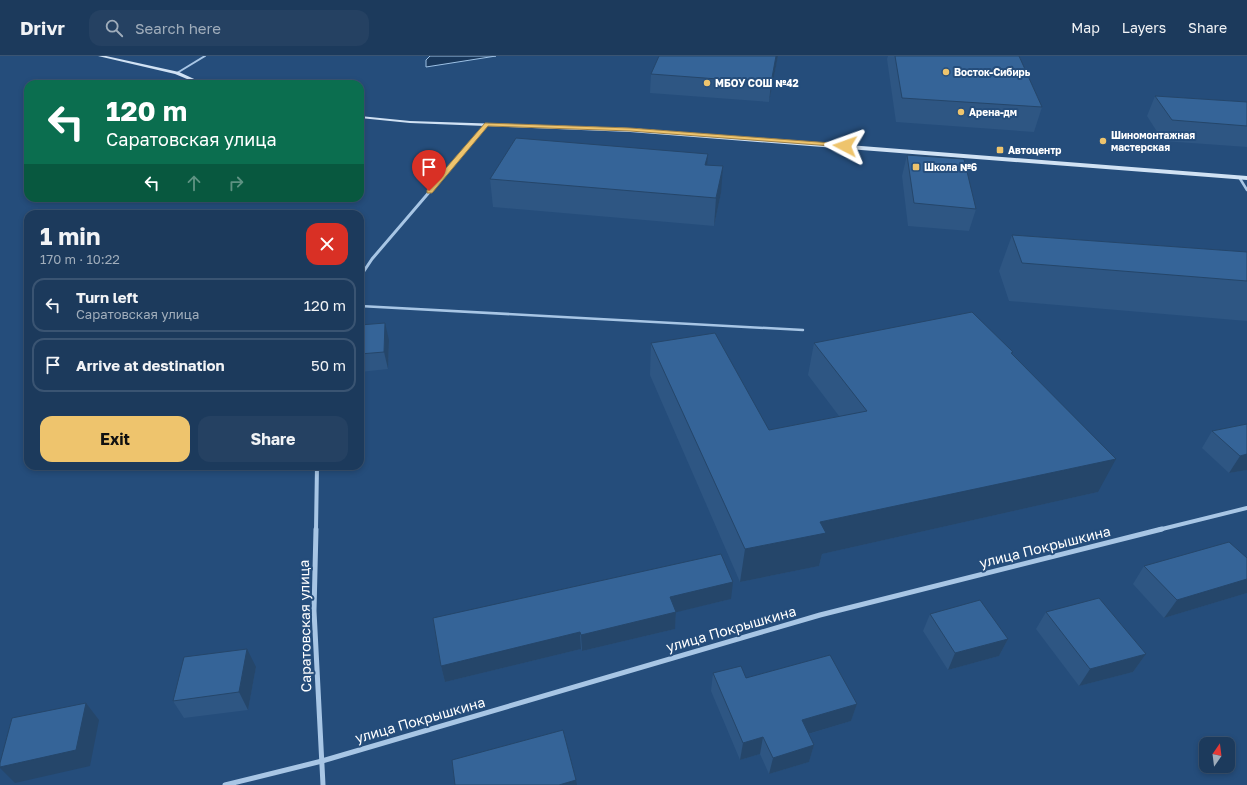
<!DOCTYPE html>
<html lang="en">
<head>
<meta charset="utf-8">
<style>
	:root { --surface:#1c3a5c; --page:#254162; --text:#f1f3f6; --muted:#a0adbb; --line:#3a5472; --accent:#eec46d }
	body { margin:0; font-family:"Golos Text",sans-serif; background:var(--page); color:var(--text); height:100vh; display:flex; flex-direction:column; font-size:15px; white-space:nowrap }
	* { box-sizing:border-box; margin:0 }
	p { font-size:13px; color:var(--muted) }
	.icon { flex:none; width:22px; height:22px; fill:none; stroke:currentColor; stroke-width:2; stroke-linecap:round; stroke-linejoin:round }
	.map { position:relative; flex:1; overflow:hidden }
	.sheet { position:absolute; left:24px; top:154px; width:340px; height:260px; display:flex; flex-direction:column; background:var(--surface); border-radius:12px; box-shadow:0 2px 6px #0003,0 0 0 1px var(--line) }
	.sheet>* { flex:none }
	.top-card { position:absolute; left:24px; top:24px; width:340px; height:122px; border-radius:12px; box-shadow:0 2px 6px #0003,0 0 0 1px var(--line); background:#0b6e4f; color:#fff; overflow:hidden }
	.needle { width:26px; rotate:14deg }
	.tools { position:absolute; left:1199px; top:681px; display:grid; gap:8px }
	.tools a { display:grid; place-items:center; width:36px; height:36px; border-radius:8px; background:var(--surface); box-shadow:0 2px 6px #0003,0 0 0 1px var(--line); font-size:20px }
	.pin { position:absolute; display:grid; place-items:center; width:34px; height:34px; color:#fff; margin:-41px -17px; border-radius:50% 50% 50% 0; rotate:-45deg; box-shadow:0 0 4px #0007 }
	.pin .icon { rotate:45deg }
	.me { position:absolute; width:44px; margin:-22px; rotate:274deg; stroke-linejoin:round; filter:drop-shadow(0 0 3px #0008) }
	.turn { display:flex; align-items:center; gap:14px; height:84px; padding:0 16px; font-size:18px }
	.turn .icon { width:52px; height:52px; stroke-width:2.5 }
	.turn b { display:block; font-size:28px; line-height:34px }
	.lanes { display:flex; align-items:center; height:38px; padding:0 16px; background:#0003; justify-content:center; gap:20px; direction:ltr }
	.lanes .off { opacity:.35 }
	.round { display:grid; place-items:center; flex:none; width:42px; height:42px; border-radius:12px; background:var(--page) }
	.head { display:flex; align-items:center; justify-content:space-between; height:68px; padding:0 16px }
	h1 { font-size:24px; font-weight:700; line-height:30px }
	.action { display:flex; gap:8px; margin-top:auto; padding:8px 16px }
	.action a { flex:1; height:46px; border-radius:12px; background:var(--accent); color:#111; font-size:16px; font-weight:700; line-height:46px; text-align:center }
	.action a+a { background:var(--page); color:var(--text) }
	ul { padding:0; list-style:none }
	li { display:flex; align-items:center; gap:12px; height:54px; margin:0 8px 6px; padding:0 8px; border:2px solid var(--line); border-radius:12px }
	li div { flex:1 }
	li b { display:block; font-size:15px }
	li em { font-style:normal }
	header { display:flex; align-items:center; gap:24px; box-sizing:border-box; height:56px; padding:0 20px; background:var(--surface); border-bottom:1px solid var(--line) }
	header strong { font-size:19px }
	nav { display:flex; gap:22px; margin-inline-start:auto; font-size:14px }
	.search { width:280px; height:36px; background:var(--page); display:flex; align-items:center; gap:10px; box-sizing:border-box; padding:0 14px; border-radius:12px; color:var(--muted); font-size:15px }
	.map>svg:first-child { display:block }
</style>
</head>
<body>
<header>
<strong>Drivr</strong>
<div class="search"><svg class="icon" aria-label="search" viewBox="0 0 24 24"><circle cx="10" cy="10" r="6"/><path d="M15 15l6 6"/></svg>Search here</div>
<nav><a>Map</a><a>Layers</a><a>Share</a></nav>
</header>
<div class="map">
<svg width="1247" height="729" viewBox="0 0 1247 729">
	<rect width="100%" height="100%" fill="#254d7b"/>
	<!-- water -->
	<polygon fill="#19385c" stroke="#9dc1e5" points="430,0 496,0 426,11 426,4"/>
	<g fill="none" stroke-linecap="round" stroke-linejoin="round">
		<!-- lane-far1 -->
		<polyline stroke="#a8c6e5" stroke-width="2" points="177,17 205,0"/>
		<!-- lane -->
		<g stroke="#a8c6e5" stroke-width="2.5">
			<polyline points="1239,121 1247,134"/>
			<polyline points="360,250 803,274"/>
		</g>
		<!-- street-far3 -->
		<polyline stroke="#a8c6e5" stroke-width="2.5" points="442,121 487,68"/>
		<!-- street-far2 -->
		<polyline stroke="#a8c6e5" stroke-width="3" points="360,221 372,203 443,120"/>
		<!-- street-far1 -->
		<g stroke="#a8c6e5" stroke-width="4">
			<polyline points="316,474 317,410"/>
			<polyline points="1158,474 1247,452"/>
		</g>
		<!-- street -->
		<g stroke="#a8c6e5" stroke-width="5">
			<polyline points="316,473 314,555 323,729"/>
			<polyline points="225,729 322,705 820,559 1162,473"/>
		</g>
		<!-- secondary -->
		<g fill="#d1e2f4" fill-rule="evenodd">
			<polygon points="98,0 106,0 179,16 205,28 199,28 175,18"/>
			<polygon points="360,60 410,65 630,72 1247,120 1247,124 630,76 410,67 360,62"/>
		</g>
	</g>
	<!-- wall -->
	<g fill="#2e5683">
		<polygon points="659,0 778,0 769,46 650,37 651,18"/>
		<polygon points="888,0 1019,0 1042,51 1034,76 896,66 887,3"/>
		<polygon points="1155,40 1247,46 1247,91 1163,85 1147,60"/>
		<polygon points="907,99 976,153 969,175 908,170 902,120"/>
		<polygon points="490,123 721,137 714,170 493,151"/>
		<polygon points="1012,179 1247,196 1247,265 1009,245 999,215"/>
		<polygon points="360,269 389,284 388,313 360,316"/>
		<polygon points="651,287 769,374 839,360 808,319 814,287 1013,298 1098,436 822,498 819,510 740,526 650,319"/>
		<polygon points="1247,368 1247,414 1229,417 1202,392 1212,375"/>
		<polygon points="1247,502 1247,537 1164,562 1133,528 1144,510"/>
		<polygon points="731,543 676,556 675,573 582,595 581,593 445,626 441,610 433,562"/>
		<polygon points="1046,556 1146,598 1133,616 1079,630 1036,573"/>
		<polygon points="930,558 1008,583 999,600 948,614 923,575"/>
		<polygon points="256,611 248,654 184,662 173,645"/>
		<polygon points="713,617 746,622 857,648 851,665 809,678 814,689 809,706 769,718 760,698 740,704 711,635"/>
	</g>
	<!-- shaded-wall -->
	<g fill="#25466a">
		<polygon points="776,0 778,0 769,46 771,27"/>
		<polygon points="708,98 706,124 705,109"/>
		<polygon points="723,110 721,137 714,170 716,142"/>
		<polygon points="385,267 389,284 388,313 384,296"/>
		<polygon points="1247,398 1247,414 1229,417 1240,400"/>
		<polygon points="1116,403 1098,436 822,498 819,510 740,526 745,493 820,466"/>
		<polygon points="1247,523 1247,537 1164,562 1177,544"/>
		<polygon points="733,526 731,543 669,558 670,541"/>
		<polygon points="676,556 675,573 582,595 581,579"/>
		<polygon points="580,576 581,593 445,626 441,610"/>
		<polygon points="1008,583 999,600 948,614 955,597"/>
		<polygon points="247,593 256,611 248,654 239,636"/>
		<polygon points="1146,598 1133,616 1079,630 1090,613"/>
		<polygon points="86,647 99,664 90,710 15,727 0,712 0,711"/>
		<polygon points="857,648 851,665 798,681 802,664"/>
		<polygon points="763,681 760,698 740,704 743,687"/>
		<polygon points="814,689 809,706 769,718 773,702"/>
		<polygon points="576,724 577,729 559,729"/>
	</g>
	<!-- building -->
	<g fill="#356498" stroke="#25466a">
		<polygon points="659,0 776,0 771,27 651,18"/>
		<polygon points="895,0 1019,0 1042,51 902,42"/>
		<polygon points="1155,40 1247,46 1247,70 1172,64"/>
		<polygon points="516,82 708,98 705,109 723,110 716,142 490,123"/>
		<polygon points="907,99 964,103 976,153 914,147"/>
		<polygon points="1012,179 1247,196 1247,225 1022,207"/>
		<polygon points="972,256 1013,296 1011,297 1116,403 820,466 826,477 745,493 651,287 715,277 769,374 867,355 814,287"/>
		<polygon points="385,267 384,296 360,298 360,269"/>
		<polygon points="1247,368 1247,398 1240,400 1212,375"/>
		<polygon points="1229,486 1247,502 1247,523 1177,544 1144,510"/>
		<polygon points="721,498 733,526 670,541 676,556 581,579 580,576 441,610 433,562"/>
		<polygon points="1099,542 1146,598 1090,613 1046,556"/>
		<polygon points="980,544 1008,583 955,597 930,558"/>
		<polygon points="247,593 239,636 173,645 184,601"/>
		<polygon points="830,599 857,648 802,664 814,689 773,702 763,681 743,687 713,617 741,610 746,622"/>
		<polygon points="86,647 76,694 0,711 0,707 12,662"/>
		<polygon points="563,674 576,724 559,729 455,729 452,704"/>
	</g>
	<!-- route -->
	<polygon fill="#eec46d" stroke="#9b7f47" points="485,67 630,72 845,88 848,90 845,91 630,75 488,70 432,137 427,137 427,134"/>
	<!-- markers -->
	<g fill="#eec46d" stroke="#254d7b" stroke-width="1.5">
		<circle cx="946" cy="16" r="4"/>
		<circle cx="707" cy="27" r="4"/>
		<circle cx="961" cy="56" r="4"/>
		<circle cx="1103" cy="85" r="4"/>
		<rect x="996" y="90" width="8" height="8" rx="2"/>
		<rect x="912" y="107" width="8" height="8" rx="2"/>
	</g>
	<g text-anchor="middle" stroke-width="4" stroke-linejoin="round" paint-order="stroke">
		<!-- far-poi labels -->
		<g font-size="10" font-weight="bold" fill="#fff" stroke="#254d7b" text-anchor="start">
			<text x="954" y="20">Восток-Сибирь</text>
			<text x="715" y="31">МБОУ СОШ №42</text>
			<text x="969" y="60">Арена-дм</text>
			<text x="1111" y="83">Шиномонтажная<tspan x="1111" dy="12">мастерская</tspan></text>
			<text x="1008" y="98">Автоцентр</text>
			<text x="924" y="115">Школа №6</text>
		</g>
		<!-- near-street labels -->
		<g font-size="14" fill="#fff" stroke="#254d7b">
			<text transform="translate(1045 491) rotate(-14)" y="5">улица Покрышкина</text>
			<text transform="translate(305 570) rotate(-91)" y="5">Саратовская улица</text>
			<text transform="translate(731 573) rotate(-16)" y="5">улица Покрышкина</text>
			<text transform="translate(420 664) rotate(-16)" y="5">улица Покрышкина</text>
		</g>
	</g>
</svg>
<div class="tools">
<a><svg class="needle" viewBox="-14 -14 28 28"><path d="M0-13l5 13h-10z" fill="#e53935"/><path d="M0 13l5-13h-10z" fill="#a0adbb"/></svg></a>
</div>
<div class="pin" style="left:429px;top:135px;background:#d93025"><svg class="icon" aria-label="arrive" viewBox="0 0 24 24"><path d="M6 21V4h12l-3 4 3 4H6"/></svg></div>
<svg class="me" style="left:845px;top:90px" viewBox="-20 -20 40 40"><path d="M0-17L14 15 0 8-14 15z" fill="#eec46d" stroke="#fff" stroke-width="4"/></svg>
<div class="top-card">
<div class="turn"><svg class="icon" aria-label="left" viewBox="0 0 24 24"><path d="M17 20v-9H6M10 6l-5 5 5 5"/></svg><div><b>120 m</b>Саратовская улица</div></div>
<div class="lanes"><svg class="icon" aria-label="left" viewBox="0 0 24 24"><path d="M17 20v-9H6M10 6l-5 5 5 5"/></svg><svg class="icon off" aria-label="ahead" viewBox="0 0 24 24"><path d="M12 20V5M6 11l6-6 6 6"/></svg><svg class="icon off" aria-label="right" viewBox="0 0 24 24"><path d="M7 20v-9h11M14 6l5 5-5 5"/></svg></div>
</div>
<section class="sheet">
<div class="head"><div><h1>1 min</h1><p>170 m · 10:22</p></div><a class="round" style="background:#d93025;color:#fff"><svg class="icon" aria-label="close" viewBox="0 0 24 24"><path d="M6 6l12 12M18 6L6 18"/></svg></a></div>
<ul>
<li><svg class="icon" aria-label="left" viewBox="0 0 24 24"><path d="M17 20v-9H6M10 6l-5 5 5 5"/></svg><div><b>Turn left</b><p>Саратовская улица</p></div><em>120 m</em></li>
<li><svg class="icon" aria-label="arrive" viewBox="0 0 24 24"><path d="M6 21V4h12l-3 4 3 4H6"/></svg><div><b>Arrive at destination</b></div><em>50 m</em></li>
</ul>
<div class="action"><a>Exit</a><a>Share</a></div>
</section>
</div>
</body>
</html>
